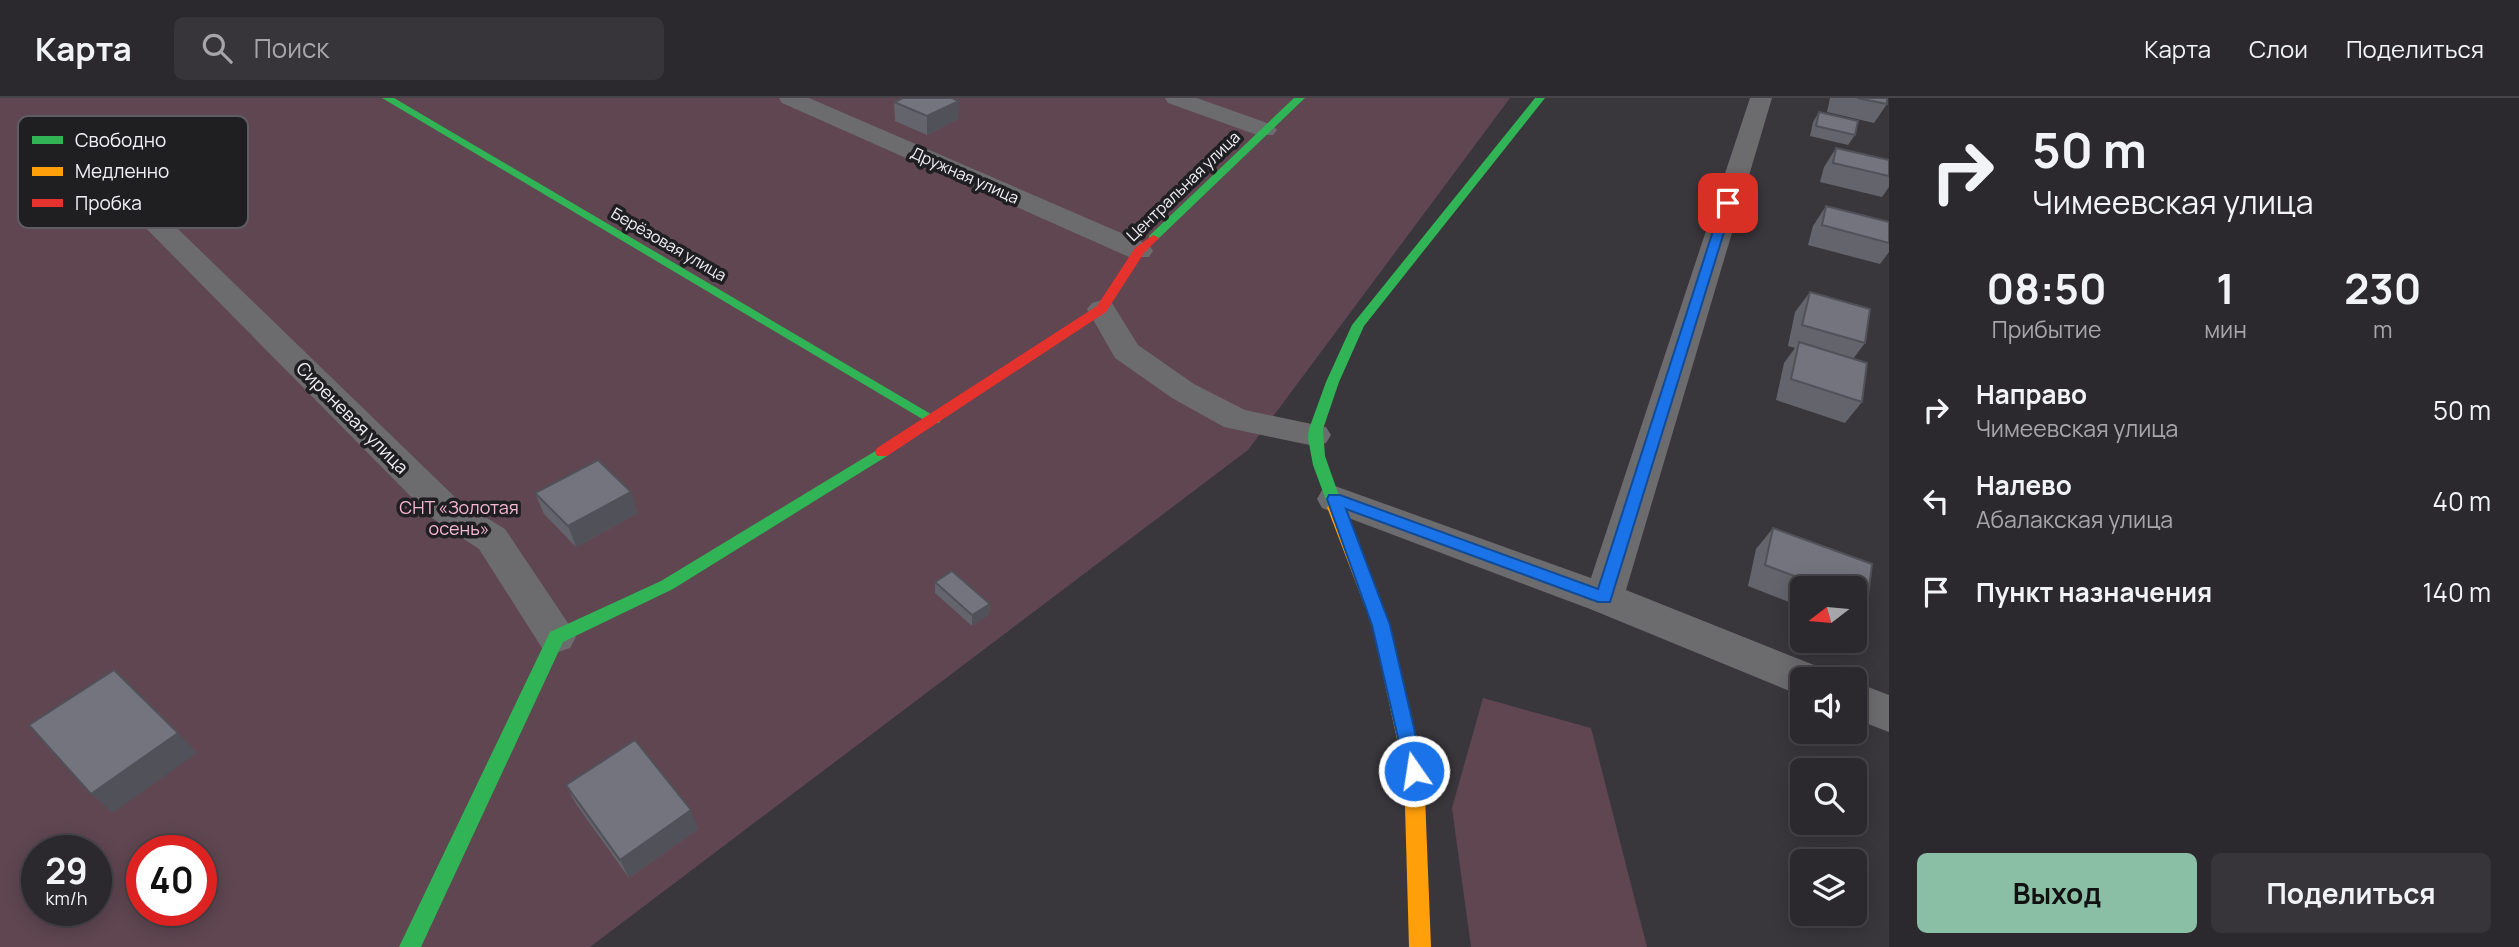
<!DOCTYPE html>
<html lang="ru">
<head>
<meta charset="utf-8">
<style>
	:root { --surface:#2b292d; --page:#373539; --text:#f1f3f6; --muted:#a6a6aa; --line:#474549; --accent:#8abfa5 }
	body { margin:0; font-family:Manrope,sans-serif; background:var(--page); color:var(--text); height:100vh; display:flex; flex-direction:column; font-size:26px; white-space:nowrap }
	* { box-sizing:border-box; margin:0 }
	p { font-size:23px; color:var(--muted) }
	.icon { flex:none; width:38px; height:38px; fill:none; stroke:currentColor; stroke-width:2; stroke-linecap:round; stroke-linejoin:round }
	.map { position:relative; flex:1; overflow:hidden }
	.drawer { display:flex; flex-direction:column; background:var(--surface); width:630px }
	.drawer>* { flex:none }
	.hud { background:#2b292d; color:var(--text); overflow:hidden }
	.needle { width:46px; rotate:254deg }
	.fabs { position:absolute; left:1790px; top:478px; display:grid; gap:14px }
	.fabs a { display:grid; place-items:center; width:77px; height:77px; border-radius:10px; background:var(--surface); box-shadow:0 4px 18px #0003,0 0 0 2px var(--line); font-size:35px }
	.speed { position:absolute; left:21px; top:737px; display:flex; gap:14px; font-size:35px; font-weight:700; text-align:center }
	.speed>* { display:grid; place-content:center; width:91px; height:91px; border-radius:50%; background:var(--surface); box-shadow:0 4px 18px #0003,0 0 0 2px var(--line); line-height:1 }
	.speed small { font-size:18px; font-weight:400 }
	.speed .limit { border:10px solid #d22; background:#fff; color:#111 }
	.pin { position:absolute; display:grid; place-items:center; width:60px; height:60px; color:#fff; margin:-30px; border-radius:14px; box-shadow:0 4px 10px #0006 }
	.me { position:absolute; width:77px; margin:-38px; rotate:347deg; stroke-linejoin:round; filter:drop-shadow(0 0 5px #0008) }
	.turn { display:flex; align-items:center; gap:24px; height:147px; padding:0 28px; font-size:32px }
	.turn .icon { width:91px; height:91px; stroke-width:2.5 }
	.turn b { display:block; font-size:49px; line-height:60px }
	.eta { display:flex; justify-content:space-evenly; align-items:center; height:119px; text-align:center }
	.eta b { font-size:42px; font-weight:700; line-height:49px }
	.action { display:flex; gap:14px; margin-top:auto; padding:14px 28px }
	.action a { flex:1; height:80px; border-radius:10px; background:var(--accent); color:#111; font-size:28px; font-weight:700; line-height:80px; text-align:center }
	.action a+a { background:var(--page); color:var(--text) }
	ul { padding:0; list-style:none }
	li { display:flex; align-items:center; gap:21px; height:91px; padding:0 28px }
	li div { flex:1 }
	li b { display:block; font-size:26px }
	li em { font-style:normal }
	header { display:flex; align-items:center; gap:42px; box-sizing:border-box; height:98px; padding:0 35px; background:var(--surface); border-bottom:2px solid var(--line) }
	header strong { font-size:33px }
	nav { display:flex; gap:38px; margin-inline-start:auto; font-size:24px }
	.search { width:490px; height:63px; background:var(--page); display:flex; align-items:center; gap:18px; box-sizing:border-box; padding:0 24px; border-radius:10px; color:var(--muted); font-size:26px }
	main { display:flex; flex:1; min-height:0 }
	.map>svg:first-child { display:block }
</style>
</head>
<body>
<header>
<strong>Карта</strong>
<div class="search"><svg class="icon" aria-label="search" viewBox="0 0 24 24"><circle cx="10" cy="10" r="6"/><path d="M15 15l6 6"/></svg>Поиск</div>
<nav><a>Карта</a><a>Слои</a><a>Поделиться</a></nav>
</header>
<main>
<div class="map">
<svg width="1889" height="849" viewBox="0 0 1889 849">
	<rect width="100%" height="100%" fill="#39373c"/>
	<!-- green -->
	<g fill="#5f4651" fill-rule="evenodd">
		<path d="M 0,0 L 1510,0 L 1248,352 L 590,849 L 0,849 ZM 37,752 L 96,752 L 96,812 L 37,812 ZM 142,752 L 201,752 L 201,812 L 142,812 Z"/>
		<polygon points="1483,600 1591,630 1647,849 1471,849 1452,710"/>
	</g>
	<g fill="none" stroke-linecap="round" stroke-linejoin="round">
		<!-- street -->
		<g fill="#6c6b6d" fill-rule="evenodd">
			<polygon points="779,0 809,0 1149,147 1153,153 1149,159 1129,159 782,5"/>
			<polygon points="1165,0 1197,0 1273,27 1277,32 1273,37 1257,37 1168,5"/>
			<polygon points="1750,0 1772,0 1626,492 1819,569 1825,581 1802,581 1802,598 1590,511 1322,410 1317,401 1322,392 1335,388 1591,480"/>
			<polygon points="137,98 146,100 458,402 505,431 570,528 576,539 570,550 556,555 542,550 479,451 432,420 128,112 124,106 128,100"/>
			<polygon points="1102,202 1112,205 1138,247 1194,286 1245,312 1326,329 1331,337 1326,345 1314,348 1224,329 1172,300 1115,260 1087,211 1092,205"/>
			<polygon points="1855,584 1889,597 1889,634 1855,621"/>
		</g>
		<!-- fast -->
		<g fill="#30b455" fill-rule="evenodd">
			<polygon points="382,0 394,0 941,322 939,325 929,325"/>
			<polygon points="1294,0 1305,0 1157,142 1149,142 1149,138"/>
			<polygon points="1535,0 1545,0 1364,228 1339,284 1323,331 1325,358 1343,409 1340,413 1330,413 1313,367 1308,340 1309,331 1326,284 1352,227"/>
			<polygon points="882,349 887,350 889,354 887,358 673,491 563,544 421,849 399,849 550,534 661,483"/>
		</g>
		<!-- slow -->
		<polygon fill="#ff9f0a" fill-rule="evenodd" points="1335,403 1343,409 1390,527 1424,673 1431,849 1409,849 1404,673 1372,527 1327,409"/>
		<!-- jam -->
		<polygon fill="#e5322d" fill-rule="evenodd" points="1153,137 1159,140 1144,155 1106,214 887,358 877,358 875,354 877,350 1097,208 1135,150"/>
	</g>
	<!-- wall -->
	<g fill="#64646d">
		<polygon points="1830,0 1887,0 1887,6 1874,25 1827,14"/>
		<polygon points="894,4 958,21 927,37 895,23"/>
		<polygon points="1819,14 1855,37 1848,47 1810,38 1813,24"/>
		<polygon points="1836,50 1889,62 1889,89 1882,99 1820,84 1824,69"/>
		<polygon points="1826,108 1889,124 1889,154 1880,166 1808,147 1813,128"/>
		<polygon points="1810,194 1865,245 1853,261 1862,304 1845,325 1776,302 1784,265 1795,250 1788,248 1795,214"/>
		<polygon points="535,395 638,415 576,449 544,416"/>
		<polygon points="1773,430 1872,466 1867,506 1855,518 1855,490 1802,490 1802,509 1748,488 1756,451"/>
		<polygon points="935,484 990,506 989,516 972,528 935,495"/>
		<polygon points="566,687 698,731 629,780 576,706"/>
	</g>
	<!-- shaded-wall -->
	<g fill="#515159">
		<polygon points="959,3 958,21 927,37 927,18"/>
		<polygon points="631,394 638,415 576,449 568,428"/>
		<polygon points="990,506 989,516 972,528 972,517"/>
		<polygon points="178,635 197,655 113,715 91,696"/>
		<polygon points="691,712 698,731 629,780 620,762"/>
	</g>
	<!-- building -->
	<g fill="#74747f" stroke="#515159" stroke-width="2">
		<polygon points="903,0 952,0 959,3 927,18 894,4"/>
		<polygon points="1857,0 1887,0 1887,6"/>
		<polygon points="1819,14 1858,23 1855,37 1816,28"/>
		<polygon points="1836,50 1889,62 1889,78 1833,65"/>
		<polygon points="1826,108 1889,124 1889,145 1822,127"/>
		<polygon points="1810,194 1870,211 1865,245 1802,227"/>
		<polygon points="1799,244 1867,265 1862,304 1791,281"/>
		<polygon points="598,362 631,394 568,428 535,395"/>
		<polygon points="1773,430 1872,466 1867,506 1855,501 1855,490 1826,490 1765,467"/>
		<polygon points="952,473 990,506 972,517 935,484"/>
		<polygon points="114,572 178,635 91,696 29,627"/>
		<polygon points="635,642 691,712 620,762 566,687"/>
	</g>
	<!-- route -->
	<polygon fill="#1a73e8" stroke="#114b97" stroke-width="2" points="1728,102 1733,105 1610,504 1598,504 1346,411 1390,527 1424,673 1421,679 1414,681 1407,679 1372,527 1327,401 1329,397 1340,397 1598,491 1722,105"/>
	<g text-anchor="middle" stroke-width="7" stroke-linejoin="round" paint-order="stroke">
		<!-- far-street labels -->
		<g font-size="16" fill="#f2f1f5" stroke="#1f1e21">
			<text transform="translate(965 77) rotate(24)" y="6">Дружная улица</text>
			<text transform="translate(1183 88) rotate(-44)" y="6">Центральная улица</text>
			<text transform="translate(669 146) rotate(30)" y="6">Берёзовая улица</text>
		</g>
		<!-- street labels -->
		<g font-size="18" fill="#f2f1f5" stroke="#1f1e21">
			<text transform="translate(352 320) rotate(45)" y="6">Сиреневая улица</text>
		</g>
		<!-- park labels -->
		<g font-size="18" fill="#f7b9d2" stroke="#1f1e21">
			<text x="459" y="416">СНТ «Золотая<tspan x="459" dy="21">осень»</tspan></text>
		</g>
	</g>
	<!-- legend -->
	<rect x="18" y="18" width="230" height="112" rx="10" fill="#1f1e21" stroke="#5e5d61" stroke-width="2"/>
	<rect x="32" y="38" width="31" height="8" fill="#30b455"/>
	<rect x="32" y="69" width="31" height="9" fill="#ff9f0a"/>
	<rect x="32" y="101" width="31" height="8" fill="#e5322d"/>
	<g font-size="19" fill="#f2f1f5">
		<text x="75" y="49">Свободно</text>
		<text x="75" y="80">Медленно</text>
		<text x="75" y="112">Пробка</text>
	</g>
</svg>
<div class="fabs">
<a><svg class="needle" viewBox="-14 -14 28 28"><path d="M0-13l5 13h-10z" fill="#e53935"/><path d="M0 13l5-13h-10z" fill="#a6a6aa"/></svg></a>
<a><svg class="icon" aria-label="sound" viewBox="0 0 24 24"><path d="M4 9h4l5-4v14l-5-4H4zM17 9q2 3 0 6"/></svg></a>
<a><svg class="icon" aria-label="search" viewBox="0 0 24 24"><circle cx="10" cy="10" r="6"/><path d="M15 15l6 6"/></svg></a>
<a><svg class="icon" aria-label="layers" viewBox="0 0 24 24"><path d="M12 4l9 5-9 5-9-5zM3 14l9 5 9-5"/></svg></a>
</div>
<div class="speed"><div>29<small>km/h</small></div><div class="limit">40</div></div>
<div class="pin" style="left:1728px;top:105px;background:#d93025"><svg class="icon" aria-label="arrive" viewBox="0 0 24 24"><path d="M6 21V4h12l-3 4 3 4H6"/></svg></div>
<svg class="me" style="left:1414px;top:673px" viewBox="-20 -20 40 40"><circle r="17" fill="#1a73e8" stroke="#fff" stroke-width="3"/><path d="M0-11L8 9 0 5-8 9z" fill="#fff"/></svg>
</div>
<section class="drawer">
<div class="hud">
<div class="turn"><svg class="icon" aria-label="right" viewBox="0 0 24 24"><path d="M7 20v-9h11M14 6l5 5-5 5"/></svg><div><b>50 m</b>Чимеевская улица</div></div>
</div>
<div class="eta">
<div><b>08:50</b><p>Прибытие</p></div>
<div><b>1</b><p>мин</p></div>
<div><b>230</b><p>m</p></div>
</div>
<ul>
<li><svg class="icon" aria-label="right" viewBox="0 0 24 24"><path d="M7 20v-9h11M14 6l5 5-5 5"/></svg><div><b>Направо</b><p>Чимеевская улица</p></div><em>50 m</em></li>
<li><svg class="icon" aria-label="left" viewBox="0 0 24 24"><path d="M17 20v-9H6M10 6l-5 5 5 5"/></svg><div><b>Налево</b><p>Абалакская улица</p></div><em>40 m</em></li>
<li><svg class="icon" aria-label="arrive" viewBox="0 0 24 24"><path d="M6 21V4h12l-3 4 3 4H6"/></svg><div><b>Пункт назначения</b></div><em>140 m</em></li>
</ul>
<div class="action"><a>Выход</a><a>Поделиться</a></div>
</section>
</main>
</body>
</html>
